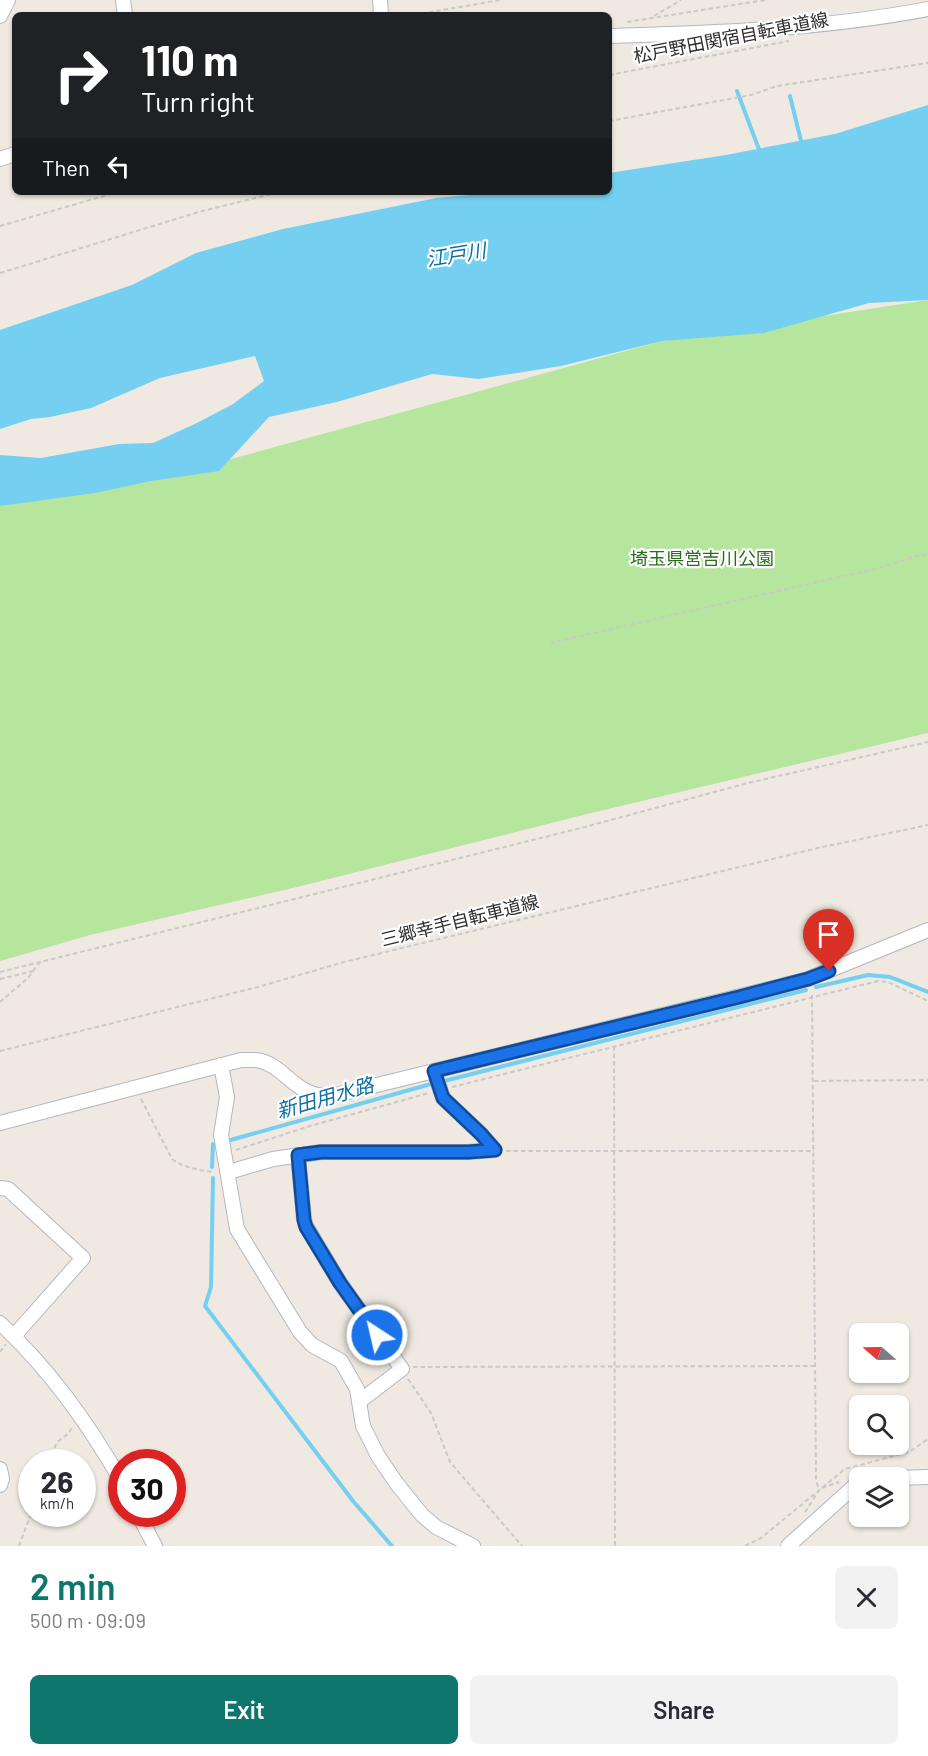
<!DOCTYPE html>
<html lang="en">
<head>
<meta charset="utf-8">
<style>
	:root { --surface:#fff; --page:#f2f2f3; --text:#2b2b33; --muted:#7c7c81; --accent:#0f766e }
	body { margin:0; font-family:Barlow,"Noto Sans JP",sans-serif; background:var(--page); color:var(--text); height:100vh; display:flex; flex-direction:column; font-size:22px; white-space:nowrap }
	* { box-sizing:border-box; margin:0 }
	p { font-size:20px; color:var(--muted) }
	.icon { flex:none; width:33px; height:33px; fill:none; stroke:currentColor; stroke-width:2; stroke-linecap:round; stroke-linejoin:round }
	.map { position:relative; height:1546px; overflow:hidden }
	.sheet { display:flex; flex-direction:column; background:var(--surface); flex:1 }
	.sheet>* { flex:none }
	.guide { position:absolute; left:12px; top:12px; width:600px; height:183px; border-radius:9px; box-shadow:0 2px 4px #0004; background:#202124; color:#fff; overflow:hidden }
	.needle { width:39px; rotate:290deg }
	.tools { position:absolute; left:849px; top:1323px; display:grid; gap:12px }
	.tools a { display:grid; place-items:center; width:60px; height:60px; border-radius:9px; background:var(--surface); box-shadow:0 2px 4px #0004; font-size:30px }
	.speed { position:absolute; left:18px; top:1449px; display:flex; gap:12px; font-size:30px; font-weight:700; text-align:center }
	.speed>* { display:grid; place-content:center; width:78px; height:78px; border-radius:50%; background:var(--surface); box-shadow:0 2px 4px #0004; line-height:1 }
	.speed small { font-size:15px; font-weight:400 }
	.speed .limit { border:9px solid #d22; background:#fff; color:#111 }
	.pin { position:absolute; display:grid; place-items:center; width:51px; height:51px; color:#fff; margin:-62px -26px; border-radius:50% 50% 50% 0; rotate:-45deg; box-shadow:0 0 6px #0007 }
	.pin .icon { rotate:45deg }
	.me { position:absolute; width:66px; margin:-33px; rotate:325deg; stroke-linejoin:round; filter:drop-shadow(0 0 4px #0008) }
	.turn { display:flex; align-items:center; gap:21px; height:126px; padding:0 30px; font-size:27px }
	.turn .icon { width:78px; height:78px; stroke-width:2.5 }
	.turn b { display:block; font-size:42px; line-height:51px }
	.then { display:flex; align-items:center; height:57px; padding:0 30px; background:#0003; gap:12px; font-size:22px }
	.round { display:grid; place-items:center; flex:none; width:63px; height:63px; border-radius:9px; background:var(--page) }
	.overview { display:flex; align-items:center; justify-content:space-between; height:102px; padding:0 30px }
	h1 { font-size:36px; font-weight:600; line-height:45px; color:var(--accent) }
	.button { display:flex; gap:12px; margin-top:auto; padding:12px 30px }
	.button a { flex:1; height:69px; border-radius:9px; background:var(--accent); color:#fff; font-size:24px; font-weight:600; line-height:69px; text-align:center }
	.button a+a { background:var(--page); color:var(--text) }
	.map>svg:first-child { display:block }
</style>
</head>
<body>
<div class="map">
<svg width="928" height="1546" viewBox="0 0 928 1546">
	<rect width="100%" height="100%" fill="#efe9e1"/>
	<!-- green -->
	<polygon fill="#b6e59e" points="928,300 928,733 587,814 297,887 90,935 0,961 0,506 151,481 662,341"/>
	<!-- water -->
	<polygon fill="#75cff0" points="928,105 928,300 869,303 764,333 662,341 561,366 479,379 432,374 337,402 269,417 219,471 151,481 95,493 0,506 0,455 41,458 119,444 153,443 197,423 233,404 264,381 255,356 160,378 91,408 50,417 31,419 0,429 0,330 132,285 196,253 283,229 436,198 504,192 609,192 609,173 726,155 835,134"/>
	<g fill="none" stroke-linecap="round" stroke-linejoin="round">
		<!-- stream -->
		<g stroke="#75cff0" stroke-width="4">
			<polyline points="737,91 760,152"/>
			<polyline points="790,96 802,145"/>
			<polyline points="816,987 868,975 890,977 928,992"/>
			<polyline points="444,1081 806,990"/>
			<polyline points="227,1141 431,1084"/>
			<polyline points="212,1167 213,1144"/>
			<polyline points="213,1178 211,1287 205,1306 353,1501 392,1546"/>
		</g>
		<defs>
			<g id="minor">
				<polyline points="123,0 125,15"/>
				<polyline points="380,0 381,15"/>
				<polyline points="0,16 8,0"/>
				<path d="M 609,36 C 716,33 823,29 928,9"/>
				<polyline points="0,159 15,154"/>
				<polyline points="221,1065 227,1097 221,1135 237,1229 300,1332 312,1345 341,1361 357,1389 363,1426 378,1456 397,1484 422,1515 436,1527 473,1546"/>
				<path d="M 0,1123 L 241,1060 C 246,1060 251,1060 256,1060 C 286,1064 293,1098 332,1096 L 773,988 L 808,979 L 928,930"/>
				<polyline points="298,1155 304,1219 306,1226 340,1283 402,1369 360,1401"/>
				<polyline points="229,1172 273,1159 321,1152 468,1152 495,1150 481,1134 443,1098 434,1071"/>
				<polyline points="0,1188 8,1189 83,1258 14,1336"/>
				<path d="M 0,1323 C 51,1371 87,1422 122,1482"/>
				<polyline points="0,1469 2,1479 0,1485"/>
				<polyline points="898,1478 928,1477"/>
				<polyline points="138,1514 155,1546"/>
				<polyline points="788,1546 860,1481"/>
			</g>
		</defs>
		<!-- minor casing -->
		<use href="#minor" stroke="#b4b7c1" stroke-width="16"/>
		<!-- path -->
		<g stroke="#c9c9c9" stroke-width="2" stroke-dasharray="4.5 3" stroke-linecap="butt">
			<polyline points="414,15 500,0"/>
			<polyline points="654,16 681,0"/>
			<polyline points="627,22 765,0"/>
			<polyline points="609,75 789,41"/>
			<polyline points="609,121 751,95 777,86 928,63"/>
			<polyline points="0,226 118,192"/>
			<polyline points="0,273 202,211 280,192"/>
			<polyline points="550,643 875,569 920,555 928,555"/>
			<polyline points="33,971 40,962"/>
			<polyline points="0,972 581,828 748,783 928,742"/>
			<polyline points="0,979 33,971 28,978 0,1002"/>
			<polyline points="812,995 816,1481 819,1489"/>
			<polyline points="614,1046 615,1546"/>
			<polyline points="0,1051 258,987 344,962 818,848 928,825"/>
			<polyline points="814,1081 928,1080"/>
			<polyline points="452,1087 878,981 888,982 928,1001"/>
			<path d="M 141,1099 L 172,1159 C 184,1168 199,1170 213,1172"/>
			<polyline points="236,1150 310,1126 429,1093"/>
			<polyline points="506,1151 814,1151"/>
			<polyline points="0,1352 6,1344"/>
			<polyline points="413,1367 815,1366"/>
			<polyline points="408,1379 431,1413 450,1462 522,1546"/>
			<polyline points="49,1462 57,1442 68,1434 73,1426"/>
			<polyline points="822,1488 839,1482"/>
			<polyline points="805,1512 818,1492"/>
			<polyline points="19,1546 32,1511"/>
			<polyline points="745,1546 761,1538 845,1469 909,1452 928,1439"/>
		</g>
		<!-- minor -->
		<use href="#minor" stroke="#fff" stroke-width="14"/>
	</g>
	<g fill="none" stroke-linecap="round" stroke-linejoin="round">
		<defs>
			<polyline id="route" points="377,1335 340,1283 306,1227 304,1220 298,1155 321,1152 468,1152 495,1150 481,1134 443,1098 434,1071 739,997 808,979 829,971"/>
		</defs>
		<!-- route casing -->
		<use href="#route" stroke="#114b97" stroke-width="15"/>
		<!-- route -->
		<use href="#route" stroke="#1a73e8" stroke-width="10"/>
	</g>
	<g text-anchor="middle" stroke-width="4.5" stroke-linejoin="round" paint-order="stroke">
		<!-- street labels -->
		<g font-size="18" fill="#2e2e2e" stroke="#fff">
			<text transform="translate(731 38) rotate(-11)" y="6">松戸野田関宿自転車道線</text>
			<text transform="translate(460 921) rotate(-14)" y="6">三郷幸手自転車道線</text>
		</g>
		<!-- park labels -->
		<g font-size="18" fill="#2c6e1b" stroke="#fff">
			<text x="702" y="565">埼玉県営吉川公園</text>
		</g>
		<!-- water labels -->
		<g font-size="20" font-style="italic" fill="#0d6fa3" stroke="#fff">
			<text transform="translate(456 255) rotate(-9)" y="7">江戸川</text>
			<text transform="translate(325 1098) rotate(-16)" y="7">新田用水路</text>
		</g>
	</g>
</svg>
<div class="tools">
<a><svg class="needle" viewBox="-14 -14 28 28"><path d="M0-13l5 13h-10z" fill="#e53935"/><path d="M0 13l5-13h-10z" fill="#7c7c81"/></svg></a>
<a><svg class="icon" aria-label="search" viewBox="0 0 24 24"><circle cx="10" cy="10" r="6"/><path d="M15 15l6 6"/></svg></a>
<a><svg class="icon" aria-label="layers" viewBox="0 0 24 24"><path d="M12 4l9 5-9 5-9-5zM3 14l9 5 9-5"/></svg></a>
</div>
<div class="speed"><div>26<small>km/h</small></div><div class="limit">30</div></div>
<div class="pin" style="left:829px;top:971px;background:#d93025"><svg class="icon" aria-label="arrive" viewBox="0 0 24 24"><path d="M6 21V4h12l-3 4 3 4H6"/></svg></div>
<svg class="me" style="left:377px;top:1335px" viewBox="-20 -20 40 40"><circle r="17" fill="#1a73e8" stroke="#fff" stroke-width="3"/><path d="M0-11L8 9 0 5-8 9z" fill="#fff"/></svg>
<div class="guide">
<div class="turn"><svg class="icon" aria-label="right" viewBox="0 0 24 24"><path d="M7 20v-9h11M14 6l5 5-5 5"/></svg><div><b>110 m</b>Turn right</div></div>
<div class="then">Then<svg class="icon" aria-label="left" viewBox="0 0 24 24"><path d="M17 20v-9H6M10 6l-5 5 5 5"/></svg></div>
</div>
</div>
<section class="sheet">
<div class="overview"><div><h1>2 min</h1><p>500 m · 09:09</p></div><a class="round"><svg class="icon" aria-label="close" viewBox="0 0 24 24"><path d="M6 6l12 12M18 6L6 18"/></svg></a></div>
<div class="button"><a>Exit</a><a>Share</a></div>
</section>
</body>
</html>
